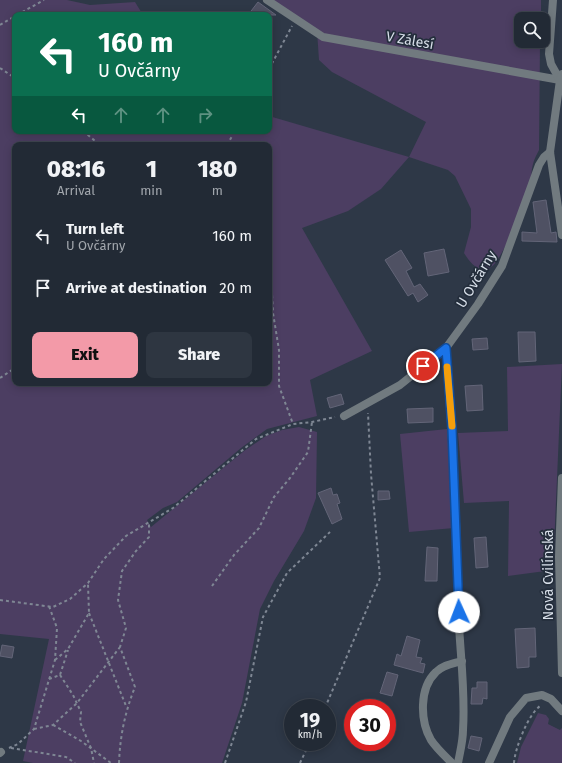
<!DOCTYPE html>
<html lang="en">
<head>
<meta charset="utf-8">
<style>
	:root { --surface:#222a35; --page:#2e3641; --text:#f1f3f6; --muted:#a2a7ad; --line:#3f4650; --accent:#f39aa8 }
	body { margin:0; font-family:"Fira Sans",sans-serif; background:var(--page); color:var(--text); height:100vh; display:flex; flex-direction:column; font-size:15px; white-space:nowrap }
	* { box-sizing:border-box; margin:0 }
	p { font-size:13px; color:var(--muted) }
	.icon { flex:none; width:22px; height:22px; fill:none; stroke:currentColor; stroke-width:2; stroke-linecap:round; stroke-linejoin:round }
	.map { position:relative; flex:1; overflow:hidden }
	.sheet { position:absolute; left:12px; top:142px; width:260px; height:244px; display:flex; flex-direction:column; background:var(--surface); border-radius:8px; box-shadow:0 2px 10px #0003,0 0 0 1px var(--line) }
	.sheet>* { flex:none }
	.banner { position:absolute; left:12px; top:12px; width:260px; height:122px; border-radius:8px; box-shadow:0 2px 10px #0003,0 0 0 1px var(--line); background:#0b6e4f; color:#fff; overflow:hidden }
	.controls { position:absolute; left:514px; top:12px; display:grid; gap:8px }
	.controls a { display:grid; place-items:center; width:36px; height:36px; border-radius:8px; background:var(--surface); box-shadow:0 2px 10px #0003,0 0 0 1px var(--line); font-size:20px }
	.speed { position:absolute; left:284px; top:699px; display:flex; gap:8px; font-size:20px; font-weight:700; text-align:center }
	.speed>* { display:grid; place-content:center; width:52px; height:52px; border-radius:50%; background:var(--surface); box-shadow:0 2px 10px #0003,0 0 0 1px var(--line); line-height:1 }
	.speed small { font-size:10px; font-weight:400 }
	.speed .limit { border:6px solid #d22; background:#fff; color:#111 }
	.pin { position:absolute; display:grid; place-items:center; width:34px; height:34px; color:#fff; margin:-17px; border:2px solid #fff; border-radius:50%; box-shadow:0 1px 4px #0007 }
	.me { position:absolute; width:44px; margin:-22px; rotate:358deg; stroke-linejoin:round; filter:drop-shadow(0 0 3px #0008) }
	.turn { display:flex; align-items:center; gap:14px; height:84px; padding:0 20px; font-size:18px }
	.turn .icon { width:52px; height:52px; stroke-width:2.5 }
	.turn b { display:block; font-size:28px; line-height:34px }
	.lanes { display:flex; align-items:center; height:38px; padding:0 20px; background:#0003; justify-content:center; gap:20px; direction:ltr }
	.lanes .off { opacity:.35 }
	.eta { display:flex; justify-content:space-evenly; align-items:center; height:68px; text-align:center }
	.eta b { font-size:24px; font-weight:800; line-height:28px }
	.action { display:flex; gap:8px; margin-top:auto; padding:8px 20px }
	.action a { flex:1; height:46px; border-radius:8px; background:var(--accent); color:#111; font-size:16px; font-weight:800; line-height:46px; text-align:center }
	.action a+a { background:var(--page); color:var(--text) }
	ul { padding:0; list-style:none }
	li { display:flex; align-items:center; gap:12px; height:52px; padding:0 20px }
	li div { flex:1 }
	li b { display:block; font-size:15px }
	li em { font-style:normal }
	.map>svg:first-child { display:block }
</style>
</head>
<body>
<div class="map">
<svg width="562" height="763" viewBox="0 0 562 763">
	<rect width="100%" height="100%" fill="#2e3847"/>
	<!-- green -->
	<g fill="#4c3e62" fill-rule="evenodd">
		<path d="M 0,0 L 67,0 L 90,5 L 135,2 L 143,15 L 15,15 L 15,131 L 269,131 L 269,116 L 409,157 L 426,122 L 332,72 L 319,60 L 317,31 L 272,0 L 541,0 L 541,19 L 521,19 L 521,41 L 540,41 L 539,150 C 537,154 534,159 533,164 C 531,170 532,176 530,182 C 526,198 503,261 490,268 C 478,274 469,261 464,253 L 471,227 L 471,209 L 455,176 L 448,170 L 409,157 L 381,189 L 348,211 L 302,228 L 372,351 L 310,380 L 317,416 L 267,429 L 241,448 L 177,502 L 163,508 L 147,520 L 151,527 L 244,451 L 266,436 L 282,430 L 299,427 L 317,432 L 316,498 L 304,531 L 274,581 L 260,609 L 242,703 L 222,763 L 33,763 L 23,761 L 49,639 L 0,634 ZM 15,145 L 269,145 L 269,383 L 15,383 Z"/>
		<polygon points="562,364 553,570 508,576 509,501 464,503 458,433 508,431 507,367"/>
		<polygon points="447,429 454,528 409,532 400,434"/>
		<polygon points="538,713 546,715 549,719 548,724 560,730 562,728 562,763 517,763 521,747"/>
	</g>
	<!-- building -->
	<g fill="#4f5163" stroke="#636578">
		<polygon points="258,2 276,15 248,15"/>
		<polygon points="546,200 551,233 556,232 557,242 522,241 522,232 537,233 533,202"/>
		<polygon points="444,249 449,272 428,276 424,253"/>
		<polygon points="401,250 412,268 406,271 414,287 420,284 428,295 418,302 413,293 408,296 385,260"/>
		<polygon points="518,332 535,332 536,361 519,362"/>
		<polygon points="487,338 488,349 473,350 472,339"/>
		<polygon points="482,385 483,410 467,411 465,386"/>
		<polygon points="341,394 344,404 330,408 327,398"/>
		<polygon points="433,408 433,422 408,423 407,409"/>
		<polygon points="331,488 333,495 337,494 340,503 337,504 342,519 332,524 318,493"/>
		<polygon points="378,491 389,491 390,499 378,500"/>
		<polygon points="486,537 488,567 476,568 474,538"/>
		<polygon points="427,547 438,548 437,581 425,581"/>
		<polygon points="535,628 536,657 529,657 529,667 517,668 515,629"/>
		<polygon points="407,636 420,640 416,657 422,658 420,663 425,664 423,673 394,665 397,654 401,656"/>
		<polygon points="2,645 14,647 12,658 0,656"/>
		<polygon points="387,672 398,675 392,696 380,693"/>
		<polygon points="477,682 487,682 487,699 483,698 482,704 471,704 472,688 477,688"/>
		<polygon points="471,736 482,738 479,751 468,748"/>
	</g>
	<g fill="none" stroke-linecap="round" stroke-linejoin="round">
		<!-- path -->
		<g stroke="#7f8794" stroke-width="2" stroke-dasharray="3 3" stroke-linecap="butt">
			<polyline points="17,15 44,0"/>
			<polyline points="0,25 15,16"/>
			<polyline points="0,68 15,78"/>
			<polyline points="269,69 292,26"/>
			<polyline points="83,131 100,145"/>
			<polyline points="227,145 235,131"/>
			<polyline points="269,272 271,275 273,313 279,350 279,386 293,424"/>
			<polyline points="0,378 15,368"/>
			<polyline points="212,586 234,555 259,528 274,497 290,478 308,452 312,422"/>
			<polyline points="0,600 53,607 70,599 88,583 104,559 126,536 173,508 256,439 293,424 312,422 335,417"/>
			<polyline points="89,613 126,706"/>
			<polyline points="55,660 68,649 89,613 88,584"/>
			<polyline points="60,675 73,695 81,712 80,722 91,748 94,763"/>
			<polyline points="49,679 60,675 68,650"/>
			<polyline points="325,708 380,578 371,474 368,413"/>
			<polyline points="53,725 81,741 111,763"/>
			<polyline points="34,729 53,725 77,703 120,647"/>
			<polyline points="9,748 18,744 34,729 55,660 57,628 49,606"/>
			<polyline points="11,748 66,757 75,763"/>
			<path d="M 119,763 C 120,736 125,712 135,687 L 120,647 L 126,628 L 118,600 L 122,571 L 136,551 L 149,537 L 149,524"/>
			<polyline points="225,763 246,702 263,617 287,573 330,532"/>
			<polyline points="300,763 310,742"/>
			<path d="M 514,763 C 515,748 528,715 540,706"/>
		</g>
		<!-- street -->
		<g stroke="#717a7f" stroke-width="8">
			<polyline points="267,0 323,37 560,80"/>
			<polyline points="553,0 549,54 551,64 560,80"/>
			<polyline points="562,74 560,80 550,152 562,235"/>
			<path d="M 446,348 C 452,431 457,513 458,596 C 458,641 466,685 463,730 C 463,741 460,752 458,763"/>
			<polyline points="344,416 400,385 446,348 478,304 502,266 539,165 544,157 550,152"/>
			<polyline points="562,478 559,557 562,673"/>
			<polyline points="0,753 1,752"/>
			<path d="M 452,763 C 445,756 437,749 431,740 C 420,721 419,688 436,672 C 443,665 452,664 462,661"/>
			<polyline points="489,763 510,717 526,698 542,695 551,699 562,711"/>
		</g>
	</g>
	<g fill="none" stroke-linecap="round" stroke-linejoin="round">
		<defs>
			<polyline id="route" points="423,366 446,348 452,429 459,612"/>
		</defs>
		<!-- route casing -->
		<use href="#route" stroke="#114b97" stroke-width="10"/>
		<!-- route -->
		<use href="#route" stroke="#1a73e8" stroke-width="7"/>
		<!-- slow -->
		<polyline stroke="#f59e0b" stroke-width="7" points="447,367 452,426"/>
	</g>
	<g text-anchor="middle" stroke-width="3.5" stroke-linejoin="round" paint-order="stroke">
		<!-- street labels -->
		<g font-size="14" fill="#d8dfe9" stroke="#242e3c">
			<text transform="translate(410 40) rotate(10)" y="5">V Zálesí</text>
			<text transform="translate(476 279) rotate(-59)" y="5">U Ovčárny</text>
			<text transform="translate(548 575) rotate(-90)" y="5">Nová Cvilínská</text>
		</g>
	</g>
</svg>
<div class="controls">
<a><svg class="icon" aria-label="search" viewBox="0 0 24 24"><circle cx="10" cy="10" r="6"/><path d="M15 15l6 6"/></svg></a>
</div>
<div class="speed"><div>19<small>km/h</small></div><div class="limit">30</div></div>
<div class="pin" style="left:423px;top:366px;background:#d93025"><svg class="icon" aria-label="arrive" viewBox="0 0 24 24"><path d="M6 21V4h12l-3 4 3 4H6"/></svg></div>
<svg class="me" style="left:459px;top:612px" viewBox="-20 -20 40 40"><circle r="19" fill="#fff"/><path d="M0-13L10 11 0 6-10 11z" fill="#1a73e8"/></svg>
<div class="banner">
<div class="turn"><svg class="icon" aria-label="left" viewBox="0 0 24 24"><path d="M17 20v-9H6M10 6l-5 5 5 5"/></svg><div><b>160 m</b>U Ovčárny</div></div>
<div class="lanes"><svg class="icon" aria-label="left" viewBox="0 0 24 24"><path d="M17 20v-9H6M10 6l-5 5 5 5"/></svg><svg class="icon off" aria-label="ahead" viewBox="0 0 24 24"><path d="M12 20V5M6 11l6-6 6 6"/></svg><svg class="icon off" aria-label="ahead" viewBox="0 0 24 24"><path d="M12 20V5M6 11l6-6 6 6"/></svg><svg class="icon off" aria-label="right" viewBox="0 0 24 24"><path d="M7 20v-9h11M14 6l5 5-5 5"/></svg></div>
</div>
<section class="sheet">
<div class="eta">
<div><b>08:16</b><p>Arrival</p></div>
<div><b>1</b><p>min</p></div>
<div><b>180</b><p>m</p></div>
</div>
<ul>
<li><svg class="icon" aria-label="left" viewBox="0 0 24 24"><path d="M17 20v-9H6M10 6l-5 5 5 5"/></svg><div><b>Turn left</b><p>U Ovčárny</p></div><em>160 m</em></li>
<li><svg class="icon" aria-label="arrive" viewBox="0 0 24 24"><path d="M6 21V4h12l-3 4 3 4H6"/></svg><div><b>Arrive at destination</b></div><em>20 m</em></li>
</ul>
<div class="action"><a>Exit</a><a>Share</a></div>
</section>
</div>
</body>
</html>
